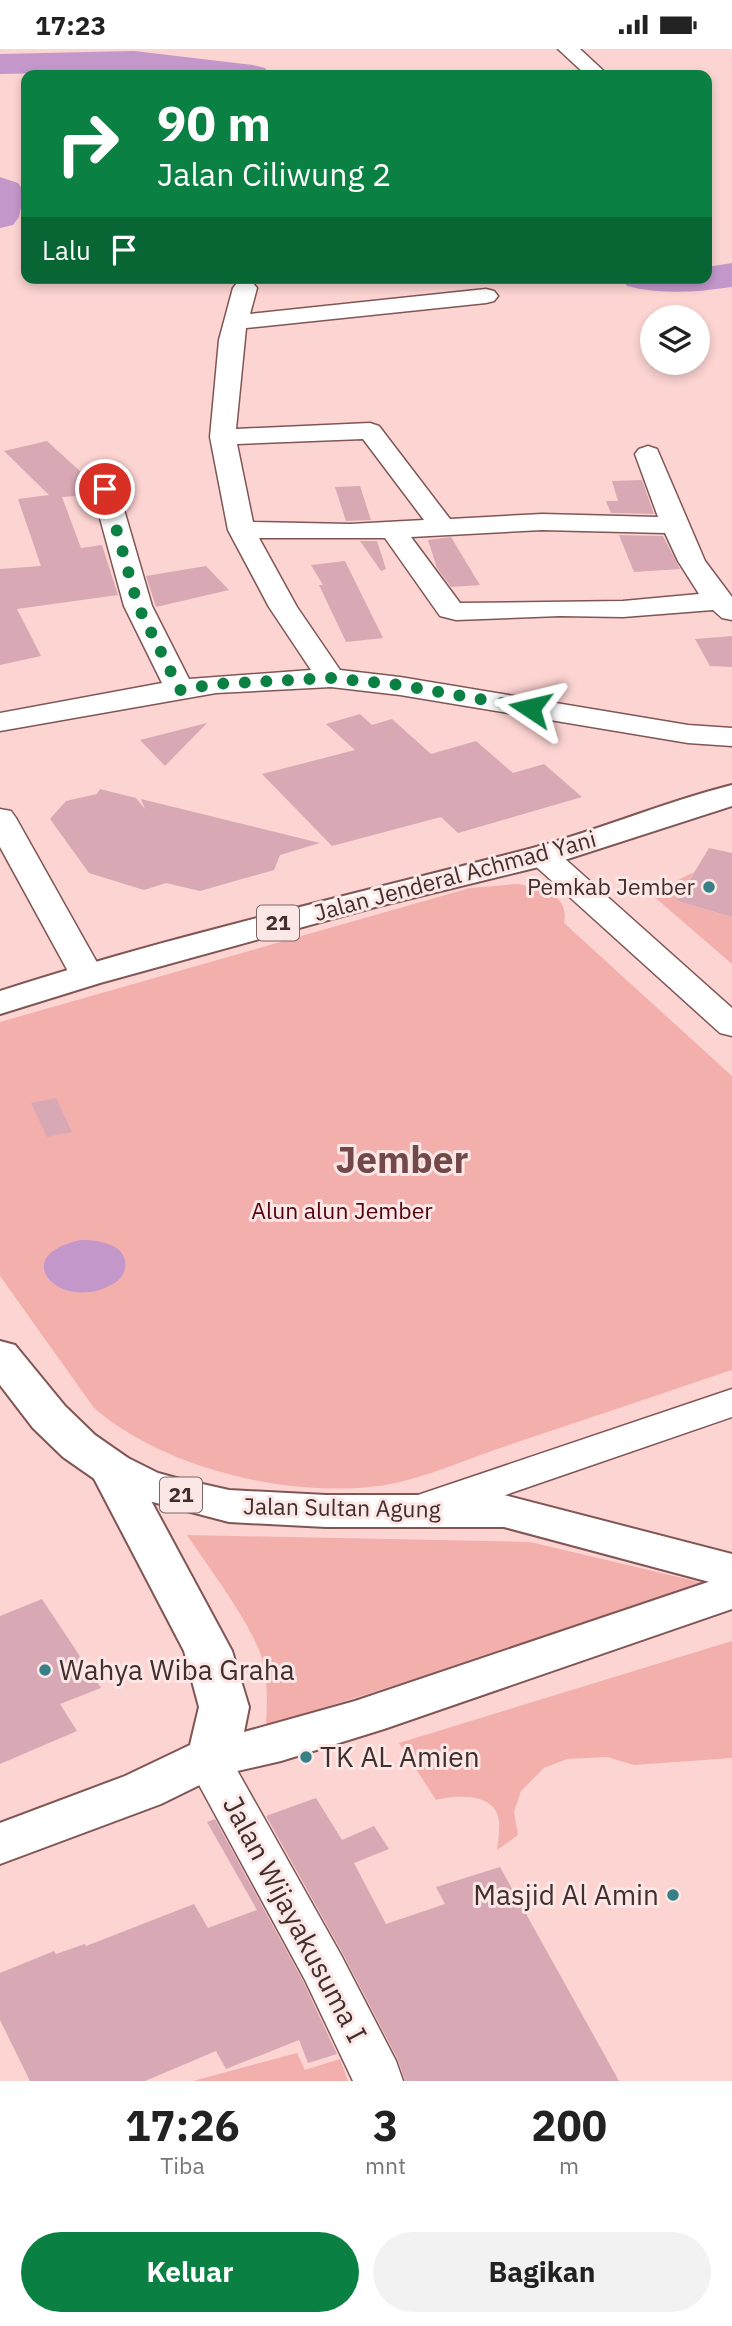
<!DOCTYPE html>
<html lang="id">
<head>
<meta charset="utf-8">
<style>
	:root { --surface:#fff; --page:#f2f2f2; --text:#222; --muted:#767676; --accent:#0b8043 }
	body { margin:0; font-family:"IBM Plex Sans",sans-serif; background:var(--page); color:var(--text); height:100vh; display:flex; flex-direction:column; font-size:26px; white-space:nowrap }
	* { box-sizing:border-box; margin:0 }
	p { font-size:23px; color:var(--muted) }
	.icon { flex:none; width:38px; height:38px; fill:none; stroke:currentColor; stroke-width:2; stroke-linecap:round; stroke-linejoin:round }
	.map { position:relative; height:2032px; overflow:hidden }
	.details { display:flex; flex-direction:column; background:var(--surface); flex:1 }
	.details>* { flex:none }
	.banner { position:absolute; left:21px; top:21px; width:691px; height:214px; border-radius:14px; box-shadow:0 4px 10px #0003; background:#0b8043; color:#fff; overflow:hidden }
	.controls { position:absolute; left:640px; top:256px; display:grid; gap:14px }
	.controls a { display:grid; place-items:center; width:70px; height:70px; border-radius:50%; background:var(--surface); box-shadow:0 4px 10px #0003; font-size:35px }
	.pin { position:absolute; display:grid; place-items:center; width:60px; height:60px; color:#fff; margin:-30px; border:4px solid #fff; border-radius:50%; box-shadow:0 2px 7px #0007 }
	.me { position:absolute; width:77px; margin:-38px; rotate:280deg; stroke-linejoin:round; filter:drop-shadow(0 0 5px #0008) }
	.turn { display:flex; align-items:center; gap:24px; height:147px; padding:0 21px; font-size:32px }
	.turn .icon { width:91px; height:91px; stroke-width:2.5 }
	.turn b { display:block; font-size:49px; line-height:60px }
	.then { display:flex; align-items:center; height:66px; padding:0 21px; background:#0003; gap:14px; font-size:26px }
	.eta { display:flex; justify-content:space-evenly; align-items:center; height:119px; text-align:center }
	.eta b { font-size:42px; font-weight:800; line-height:49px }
	.primary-button { display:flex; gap:14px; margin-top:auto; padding:14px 21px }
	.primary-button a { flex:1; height:80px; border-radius:42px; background:var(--accent); color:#fff; font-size:28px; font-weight:800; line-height:80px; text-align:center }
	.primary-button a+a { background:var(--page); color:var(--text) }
	.status { display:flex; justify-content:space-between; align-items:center; height:49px; padding:0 35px; background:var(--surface); direction:ltr }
	.status svg { height:19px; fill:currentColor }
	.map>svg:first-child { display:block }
</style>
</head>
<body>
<div class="status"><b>17:23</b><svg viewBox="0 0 49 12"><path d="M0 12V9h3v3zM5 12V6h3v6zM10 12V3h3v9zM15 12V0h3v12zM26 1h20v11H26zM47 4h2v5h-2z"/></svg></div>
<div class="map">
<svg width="732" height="2032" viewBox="0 0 732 2032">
	<rect width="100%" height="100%" fill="#fcd4d2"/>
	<!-- green -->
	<g fill="#f2afac">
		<polygon points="694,823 677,852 732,868 732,915 651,845"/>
		<path d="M 518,835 C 540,839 570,845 564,874 L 732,1027 L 732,1321 C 655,1347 577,1373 500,1399 C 462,1412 418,1432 378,1437 C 288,1449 163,1419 94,1359 L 0,1227 L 0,973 L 470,839 Z"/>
		<path d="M 187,1486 L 530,1493 L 712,1536 L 266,1677 C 267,1657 268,1637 264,1617 C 257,1581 208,1518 187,1486 Z"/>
		<path d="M 732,1592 L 732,1709 L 634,1716 L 607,1708 L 567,1710 L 544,1719 L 521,1742 L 514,1763 L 518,1786 L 497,1801 C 498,1792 500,1781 499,1772 C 496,1743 455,1746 436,1751 L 399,1694 Z"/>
		<polygon points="297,2004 305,2021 340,2010 348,2032 193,2032"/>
	</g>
	<!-- water -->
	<path fill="#c397ca" d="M 81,1191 C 98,1191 129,1195 125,1219 C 124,1226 119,1232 113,1235 C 61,1265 5,1207 81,1191 Z"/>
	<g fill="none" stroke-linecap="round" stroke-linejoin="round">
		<!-- river -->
		<g fill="#c397ca" fill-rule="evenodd">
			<polygon points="134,2 253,16 265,19 270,26 169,26 134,22 0,25 0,5"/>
			<polygon points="0,128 18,134 24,142 19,168 13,176 0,179"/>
			<path d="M 732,214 L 732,238 C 698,243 661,246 627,237 L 622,229 L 707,229 L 707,218 Z"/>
		</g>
	</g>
	<!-- building -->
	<g fill="#d8a9b5">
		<polygon points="47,392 93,434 90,439 91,446 62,448 81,499 102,496 118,546 17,560 41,607 0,616 0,520 41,517 18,450 49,446 4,402"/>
		<polygon points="642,431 654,465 611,464 606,452 618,452 612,432"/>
		<polygon points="360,437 371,471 346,472 335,438"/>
		<polygon points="619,486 663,487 680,520 634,523"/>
		<polygon points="451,488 466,513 480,536 451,538 437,519 428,491"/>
		<polygon points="360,492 377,492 386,520 381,522"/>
		<polygon points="345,512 383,589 346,593 319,536 323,536 311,516"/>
		<polygon points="206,517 229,541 156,558 146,527"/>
		<polygon points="732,587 732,618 710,617 695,590"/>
		<polygon points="360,665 372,676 392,670 431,705 476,692 513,724 544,715 582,748 458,784 441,768 332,797 262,725 355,701 326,675"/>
		<polygon points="207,674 165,717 140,691"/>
		<polygon points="100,740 136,749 145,760 141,750 320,794 280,806 274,821 200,842 166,834 144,841 89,824 50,770 66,752 97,745"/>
		<polygon points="709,799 732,804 732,868 677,852"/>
		<polygon points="56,1049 72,1083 47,1088 31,1054"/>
		<polygon points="42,1550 101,1639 60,1655 77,1682 0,1715 0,1567"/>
		<polygon points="316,1749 342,1791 374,1777 389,1800 354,1814 386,1875 445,1855 436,1838 500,1818 619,2032 405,2032 398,2011 343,1905 266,1767"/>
		<polygon points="215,1770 303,1932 337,2005 308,2014 299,1991 226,2020 216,2002 145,2032 30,2032 0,1971 0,1924 54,1902 56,1905 85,1895 86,1897 194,1855 208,1879 257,1861 207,1773"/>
	</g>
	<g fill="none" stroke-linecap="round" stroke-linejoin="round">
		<defs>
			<g id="street">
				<polygon points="558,0 580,0 608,26 586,26"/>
				<path d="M 245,232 L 253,234 L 257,239 L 250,265 L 486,240 L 494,242 L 498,247 L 494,252 L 486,254 L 246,279 L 236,380 L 370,374 L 379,377 L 450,470 L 542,465 L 658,468 L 635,405 L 639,400 L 648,397 L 657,400 L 705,512 L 732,548 L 732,571 L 722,569 L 713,561 L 623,568 L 560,567 L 456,571 L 440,567 L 385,489 L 259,489 L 297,558 L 340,621 L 400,628 L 688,676 L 732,679 L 732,697 L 688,694 L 400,646 L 331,638 L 216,644 L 0,682 L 0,664 L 162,634 L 124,557 L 92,440 L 96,434 L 105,432 L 114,434 L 118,440 L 152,557 L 189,630 L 311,621 L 269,558 L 228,481 L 210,388 L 219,291 L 233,239 L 237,234 ZM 363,390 L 424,471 L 350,475 L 253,473 L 237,395 ZM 542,481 L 665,484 L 678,512 L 699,545 L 623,552 L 460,554 L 411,488 Z"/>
				<polygon points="0,760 11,762 16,769 104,926 99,933 87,936 75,933 70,926 0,798"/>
				<polygon points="543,797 554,800 732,959 732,987 720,984 532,814 527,807 532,800"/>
				<polygon points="732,1340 732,1368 421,1475 406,1470 400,1460 406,1450"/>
				<polygon points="208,1693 224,1698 341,1906 396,2012 403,2032 353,2032 305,1931 185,1710 192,1698"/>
			</g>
			<polygon id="secondary" points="112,1404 128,1409 232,1602 249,1658 244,1683 355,1652 732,1525 732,1560 384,1680 281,1712 220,1726 161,1755 0,1815 0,1774 125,1727 190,1696 199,1658 184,1602 89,1420 96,1409"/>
			<g id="highway">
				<path d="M 732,736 L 732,757 L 555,814 L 375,858 L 100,934 L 0,965 L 0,942 C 174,886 352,846 529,800 C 598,782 663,753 732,736 Z"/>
				<polygon points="0,1292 15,1296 65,1357 95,1386 128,1409 158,1424 180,1430 229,1441 326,1446 504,1446 732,1505 732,1539 504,1478 326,1478 229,1473 126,1446 96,1431 63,1408 33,1379 0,1336"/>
			</g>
		</defs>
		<!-- street casing -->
		<use href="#street" stroke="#805655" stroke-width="3"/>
		<!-- secondary casing -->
		<use href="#secondary" stroke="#805655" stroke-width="4"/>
		<!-- highway casing -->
		<use href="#highway" stroke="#805655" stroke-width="4"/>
		<!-- street -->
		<use href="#street" fill="#fff" fill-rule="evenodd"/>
		<!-- secondary -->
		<use href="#secondary" fill="#fff" fill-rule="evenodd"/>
		<!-- highway -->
		<use href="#highway" fill="#fff" fill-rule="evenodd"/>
	</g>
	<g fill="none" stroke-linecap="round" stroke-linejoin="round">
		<!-- route -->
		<polyline stroke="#0b8043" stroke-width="12" stroke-dasharray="0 21.6" points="105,440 138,557 180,641 216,635 331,629 400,636 530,659"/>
	</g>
	<!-- markers -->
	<g fill="#378085" stroke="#fbe7e6" stroke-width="2.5">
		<circle cx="709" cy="838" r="7"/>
		<circle cx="45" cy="1621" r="7"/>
		<circle cx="306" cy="1708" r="7"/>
		<circle cx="673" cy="1846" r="7"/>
	</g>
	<g text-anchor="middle" stroke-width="6" stroke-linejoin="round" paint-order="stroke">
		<!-- shield labels -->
		<g fill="#fbe7e6" stroke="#796664" stroke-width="2">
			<rect x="257" y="856.5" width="42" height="35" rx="5"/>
			<rect x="160" y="1428.5" width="42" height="35" rx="5"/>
		</g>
		<g font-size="21" font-weight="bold" fill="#412e2d">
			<text x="278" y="881">21</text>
			<text x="181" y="1453">21</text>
		</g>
		<!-- street labels -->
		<g font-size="23" fill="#412e2d" stroke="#fbe7e6">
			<text transform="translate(455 827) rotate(-15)" y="8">Jalan Jenderal Achmad Yani</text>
			<text transform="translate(342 1459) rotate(1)" y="8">Jalan Sultan Agung</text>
		</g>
		<!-- poi labels -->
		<g font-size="23" fill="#412e2d" stroke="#fbe7e6" text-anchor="end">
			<text x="695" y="846">Pemkab Jember</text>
		</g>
		<!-- park labels -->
		<g font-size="23" fill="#57000e" stroke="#fbe7e6">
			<text x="342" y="1170">Alun alun Jember</text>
		</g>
		<!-- near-poi labels -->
		<g font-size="28" fill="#412e2d" stroke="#fbe7e6" text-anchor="start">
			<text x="59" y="1631">Wahya Wiba Graha</text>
			<text x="320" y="1718">TK AL Amien</text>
			<text x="659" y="1856" text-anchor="end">Masjid Al Amin</text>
		</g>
		<!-- near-street labels -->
		<g font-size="28" fill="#412e2d" stroke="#fbe7e6">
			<text transform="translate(295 1870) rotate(62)" y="10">Jalan Wijayakusuma I</text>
		</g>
		<!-- town labels -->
		<g font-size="37" font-weight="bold" fill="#724948" stroke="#fbe7e6">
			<text x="402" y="1124">Jember</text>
		</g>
	</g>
</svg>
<div class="controls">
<a><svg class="icon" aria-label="layers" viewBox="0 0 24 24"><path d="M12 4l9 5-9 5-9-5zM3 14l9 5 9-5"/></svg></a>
</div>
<div class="pin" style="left:105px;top:440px;background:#d93025"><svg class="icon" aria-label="arrive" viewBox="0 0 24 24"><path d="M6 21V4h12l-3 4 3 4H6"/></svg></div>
<svg class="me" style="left:530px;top:659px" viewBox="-20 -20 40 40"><path d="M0-17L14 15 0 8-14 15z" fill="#0b8043" stroke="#fff" stroke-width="4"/></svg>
<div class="banner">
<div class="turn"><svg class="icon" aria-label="right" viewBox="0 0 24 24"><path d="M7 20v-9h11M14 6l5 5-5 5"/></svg><div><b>90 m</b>Jalan Ciliwung 2</div></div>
<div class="then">Lalu<svg class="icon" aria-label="arrive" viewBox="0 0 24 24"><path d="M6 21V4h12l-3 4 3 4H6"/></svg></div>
</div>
</div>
<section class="details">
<div class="eta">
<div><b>17:26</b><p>Tiba</p></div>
<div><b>3</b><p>mnt</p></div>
<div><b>200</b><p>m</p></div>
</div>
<div class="primary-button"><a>Keluar</a><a>Bagikan</a></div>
</section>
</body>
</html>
